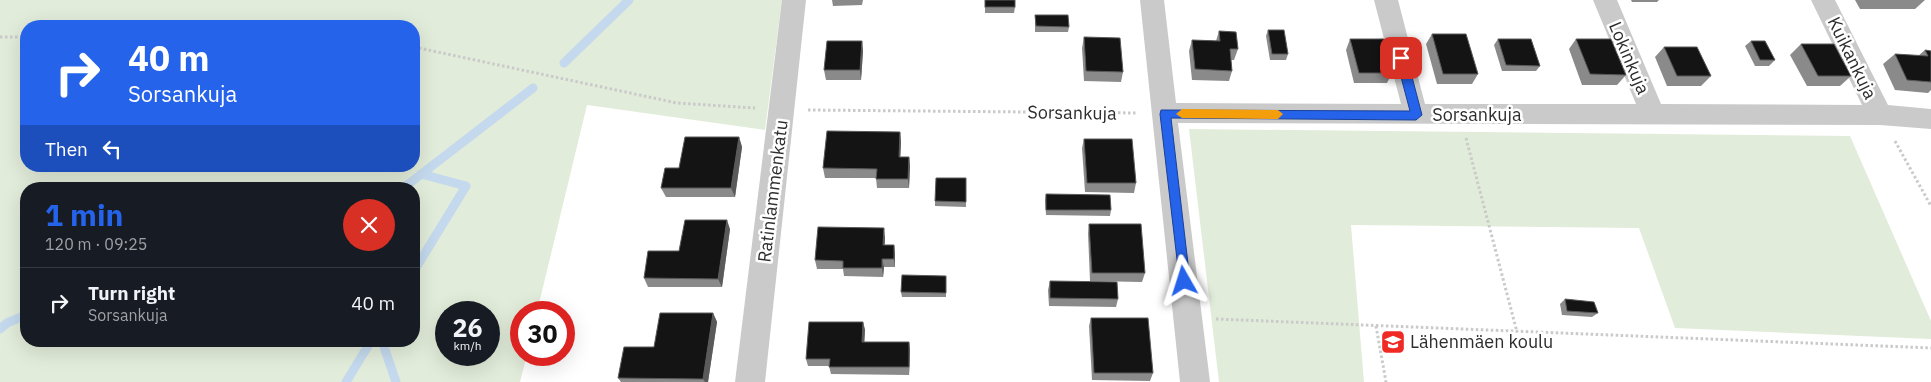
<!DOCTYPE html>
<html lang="en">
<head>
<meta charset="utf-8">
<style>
	:root { --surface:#171b24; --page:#242831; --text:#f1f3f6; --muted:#9ea1a6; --line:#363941; --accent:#2563eb }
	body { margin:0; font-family:"IBM Plex Sans",sans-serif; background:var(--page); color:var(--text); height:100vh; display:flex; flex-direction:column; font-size:19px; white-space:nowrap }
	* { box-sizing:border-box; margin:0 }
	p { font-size:16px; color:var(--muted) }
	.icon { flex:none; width:28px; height:28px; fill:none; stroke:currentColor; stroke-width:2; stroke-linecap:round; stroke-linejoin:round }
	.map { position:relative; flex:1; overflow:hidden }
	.panel { position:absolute; left:20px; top:182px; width:400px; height:165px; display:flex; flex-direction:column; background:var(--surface); border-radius:20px; box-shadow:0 5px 20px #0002 }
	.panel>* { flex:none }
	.top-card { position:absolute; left:20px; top:20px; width:400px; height:152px; border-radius:20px; box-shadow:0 5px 20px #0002; background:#2563eb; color:#fff; overflow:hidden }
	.speed { position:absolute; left:435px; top:301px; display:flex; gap:10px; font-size:25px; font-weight:700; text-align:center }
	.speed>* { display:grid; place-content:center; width:65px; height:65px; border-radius:50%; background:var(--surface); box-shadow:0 5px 20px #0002; line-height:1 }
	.speed small { font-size:12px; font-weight:400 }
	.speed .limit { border:8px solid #d22; background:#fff; color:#111 }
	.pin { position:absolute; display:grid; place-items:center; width:42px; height:42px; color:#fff; margin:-21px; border-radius:10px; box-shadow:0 2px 8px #0006 }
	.me { position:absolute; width:55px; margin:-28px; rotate:354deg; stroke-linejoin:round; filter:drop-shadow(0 0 4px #0008) }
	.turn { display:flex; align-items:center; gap:18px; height:105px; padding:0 25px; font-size:22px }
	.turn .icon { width:65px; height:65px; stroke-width:2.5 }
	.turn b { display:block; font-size:35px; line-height:42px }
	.then { display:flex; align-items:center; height:48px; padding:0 25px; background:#0003; gap:10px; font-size:19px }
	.round { display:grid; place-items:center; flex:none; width:52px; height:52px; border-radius:26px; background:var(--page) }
	.headline { display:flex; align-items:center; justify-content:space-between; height:85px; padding:0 25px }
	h1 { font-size:30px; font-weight:700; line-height:38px; color:var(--accent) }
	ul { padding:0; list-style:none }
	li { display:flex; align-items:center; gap:15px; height:70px; padding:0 25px; border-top:1px solid var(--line) }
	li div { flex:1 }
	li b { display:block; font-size:19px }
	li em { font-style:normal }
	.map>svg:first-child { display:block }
</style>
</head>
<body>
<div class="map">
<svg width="1931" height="382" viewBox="0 0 1931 382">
	<rect width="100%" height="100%" fill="#fff"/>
	<!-- green -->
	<g fill="#e2ecda" fill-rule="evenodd">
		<path d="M 0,0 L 782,0 L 765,130 L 587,105 L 537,312 L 521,312 L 521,355 L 527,355 L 520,382 L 0,382 ZM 26,26 L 414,26 L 414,166 L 26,166 ZM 26,189 L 414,189 L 414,341 L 26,341 ZM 446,312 L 489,312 L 489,355 L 446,355 Z"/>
		<polygon points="1189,129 1850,136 1931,321 1931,339 1675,328 1639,228 1351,225 1364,382 1219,382"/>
	</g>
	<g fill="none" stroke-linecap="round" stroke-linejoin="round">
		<!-- stream -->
		<g stroke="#c4d9ed" stroke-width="9">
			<polyline points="564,63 629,0"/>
			<polyline points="402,189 533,88"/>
			<polyline points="414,271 466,186 421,174"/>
			<polyline points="0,329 7,323 26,315"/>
			<polyline points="382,341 396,382"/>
			<polyline points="346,382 371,341"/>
		</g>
		<!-- path -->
		<g stroke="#cacaca" stroke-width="3" stroke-dasharray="2.5 2.5" stroke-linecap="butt">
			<polyline points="164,26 202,23 238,26"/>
			<polyline points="0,37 26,37"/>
			<polyline points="414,47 677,103 755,108"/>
			<polyline points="808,110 1137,113"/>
			<polyline points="1466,138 1517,332"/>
			<polyline points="1895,141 1931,206"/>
			<polyline points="1216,319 1931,348"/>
			<polyline points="1376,326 1386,382"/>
		</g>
		<!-- street -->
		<g fill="#cacaca" fill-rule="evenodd">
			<polygon points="782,0 806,0 765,382 735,382"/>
			<polygon points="1140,0 1164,0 1176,103 1401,104 1374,0 1398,0 1425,104 1636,104 1593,0 1617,0 1661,104 1862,105 1811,0 1835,0 1888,105 1931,109 1931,129 1880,125 1178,123 1210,382 1180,382"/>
		</g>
	</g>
	<!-- wall -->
	<g fill="#8a8a8a">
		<polygon points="832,0 863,0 862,5 833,6"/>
		<polygon points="985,0 1015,7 1014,13 985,13"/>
		<polygon points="1631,0 1659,0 1657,2 1632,2"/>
		<polygon points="1855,0 1925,0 1915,9 1860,9"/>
		<polygon points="1035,15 1069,27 1068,32 1035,32"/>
		<polygon points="1268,30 1288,54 1286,60 1270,60 1266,36"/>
		<polygon points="1219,31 1238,49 1234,60 1231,60 1232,71 1229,81 1192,80 1189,51 1192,40 1216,41"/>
		<polygon points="1432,34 1478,74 1472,84 1437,84 1426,44"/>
		<polygon points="1084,37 1123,72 1121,82 1084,81 1082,48"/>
		<polygon points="1350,39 1392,73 1387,83 1354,83 1346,50"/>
		<polygon points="1498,39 1540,66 1536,71 1502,71 1494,45"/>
		<polygon points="1576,39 1626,75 1617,85 1582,85 1569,49"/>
		<polygon points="862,41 863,51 861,80 826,80 824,70"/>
		<polygon points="1751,41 1775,60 1769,66 1755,66 1745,46"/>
		<polygon points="1801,44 1851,76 1840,86 1807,86 1790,55"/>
		<polygon points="1664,47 1711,76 1701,86 1667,86 1655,57"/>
		<polygon points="1925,50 1931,51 1931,90 1928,93 1895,90 1883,64 1895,54 1918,56"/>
		<polygon points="900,132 901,142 900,157 909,157 910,166 909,188 877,188 876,178 825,178 823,168"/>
		<polygon points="739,137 742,147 735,197 666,197 661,188 679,168"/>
		<polygon points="1084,139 1136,183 1134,193 1085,192 1082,148"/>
		<polygon points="966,178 966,207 935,206 935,201"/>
		<polygon points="1046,194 1111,210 1110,216 1046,215 1045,200"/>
		<polygon points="1089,224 1145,273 1142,282 1090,281 1088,233"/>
		<polygon points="730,229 722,287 648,287 644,278 679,251"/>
		<polygon points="885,237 885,245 894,245 895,254 895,267 884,267 883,277 844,276 843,269 817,269 815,260"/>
		<polygon points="946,276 946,297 902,297 901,292"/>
		<polygon points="1050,281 1118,299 1116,307 1049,306 1048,290"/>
		<polygon points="1565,299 1598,313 1592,317 1562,315 1560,304"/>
		<polygon points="713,313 717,322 708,382 621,382 618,378 654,347"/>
		<polygon points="1091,318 1153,373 1150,381 1092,380 1089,326"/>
		<polygon points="863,322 865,330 864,342 909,342 910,350 909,375 831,374 829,366 808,366 806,359"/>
	</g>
	<!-- shaded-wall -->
	<g fill="#5a5a5a">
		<polygon points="862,41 863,51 861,80 860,70"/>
		<polygon points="900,132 901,142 900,166 899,157"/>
		<polygon points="739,137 742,147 735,197 731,188"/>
		<polygon points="909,157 910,166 909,188 908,179"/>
		<polygon points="727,220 730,229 722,287 718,279"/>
		<polygon points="884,228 885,237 884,254 883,245"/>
		<polygon points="894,245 895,254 895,267 894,259"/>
		<polygon points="882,259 884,267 883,277 882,268"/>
		<polygon points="713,313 717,322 708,382 705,382 703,379"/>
		<polygon points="863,322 865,330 864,349 862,342"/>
		<polygon points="909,342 910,350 909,375"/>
	</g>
	<!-- building -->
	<g fill="#141414" stroke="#5a5a5a">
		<rect x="985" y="0" width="30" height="7"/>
		<polygon points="1035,15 1068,15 1069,27 1036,26"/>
		<polygon points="1268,30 1284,30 1288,54 1272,54"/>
		<polygon points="1219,31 1236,32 1238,49 1230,49 1232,71 1195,69 1192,40 1220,41"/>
		<polygon points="1432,34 1466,34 1478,74 1443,74"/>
		<polygon points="1084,37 1120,38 1123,72 1086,71"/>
		<polygon points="1350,39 1384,39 1392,73 1359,73"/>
		<polygon points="1498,39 1531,39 1540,66 1506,65"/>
		<polygon points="1576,39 1611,39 1626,75 1590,74"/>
		<polygon points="827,41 862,41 860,70 824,70"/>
		<polygon points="1751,41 1765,41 1775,60 1760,60"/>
		<polygon points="1801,44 1834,44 1851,76 1818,76"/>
		<polygon points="1664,47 1697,47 1711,76 1677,76"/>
		<polygon points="1925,50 1931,51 1931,82 1907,80 1895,54 1928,56"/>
		<polygon points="827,131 900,132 899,157 909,157 908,179 876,179 877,169 823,168"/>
		<polygon points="685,137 739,137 731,188 661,188 665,168 679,168"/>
		<polygon points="1084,139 1132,139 1136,183 1087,183"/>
		<polygon points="936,178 966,178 966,202 935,201"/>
		<polygon points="1046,194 1110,195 1111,210 1046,210"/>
		<polygon points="685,220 727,220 718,279 644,278 648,251 679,251"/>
		<polygon points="1089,224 1141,224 1145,273 1092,273"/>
		<polygon points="818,227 884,228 883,245 894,245 894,259 882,259 882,268 843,268 843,261 815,260"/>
		<polygon points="902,275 946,276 946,293 901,292"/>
		<polygon points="1050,281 1117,282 1118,299 1050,298"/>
		<polygon points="1565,299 1594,302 1598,313 1567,311"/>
		<polygon points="660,313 713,313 703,379 618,378 624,347 654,347"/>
		<polygon points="1091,318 1148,318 1153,373 1094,373"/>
		<polygon points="809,322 863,322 862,342 909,342 909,367 829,367 830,359 806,359"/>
	</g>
	<!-- route -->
	<polygon fill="#2563eb" stroke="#184099" points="1401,54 1407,58 1422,115 1416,120 1171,118 1190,281 1188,285 1184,286 1180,285 1160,114 1161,110 1410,111 1396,58"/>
	<!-- slow -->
	<polygon fill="#f59e0b" points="1182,109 1278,110 1283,114 1278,119 1182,118 1176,114"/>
	<!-- icons -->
	<defs>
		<symbol id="school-square" viewBox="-11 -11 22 22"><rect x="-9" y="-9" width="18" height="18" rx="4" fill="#ef2924" stroke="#fff"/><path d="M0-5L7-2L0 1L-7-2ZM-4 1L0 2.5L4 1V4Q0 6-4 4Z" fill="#fff"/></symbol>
	</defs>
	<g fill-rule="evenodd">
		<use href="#school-square" x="1379" y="328" width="28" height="28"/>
	</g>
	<g text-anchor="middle" stroke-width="5" stroke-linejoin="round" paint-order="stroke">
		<!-- street labels -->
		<g font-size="18" fill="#2d2d2d" stroke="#fff">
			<text transform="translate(1629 58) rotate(67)" y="6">Lokinkuja</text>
			<text transform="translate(1852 58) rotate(64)" y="6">Kuikankuja</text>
			<text transform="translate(1072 113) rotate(1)" y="6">Sorsankuja</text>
			<text x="1477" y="121">Sorsankuja</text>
			<text transform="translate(773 191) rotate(-83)" y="6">Ratinlammenkatu</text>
		</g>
		<!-- poi labels -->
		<g font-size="18" fill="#2d2d2d" stroke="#fff" text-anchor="start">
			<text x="1410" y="348">Lähenmäen koulu</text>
		</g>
	</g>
</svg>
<div class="speed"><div>26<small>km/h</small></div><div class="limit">30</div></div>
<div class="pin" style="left:1401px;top:58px;background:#d93025"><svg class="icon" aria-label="arrive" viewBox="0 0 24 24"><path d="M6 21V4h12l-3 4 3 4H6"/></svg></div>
<svg class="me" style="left:1184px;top:281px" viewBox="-20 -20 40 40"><path d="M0-17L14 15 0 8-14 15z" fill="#2563eb" stroke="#fff" stroke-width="4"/></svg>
<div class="top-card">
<div class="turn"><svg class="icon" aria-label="right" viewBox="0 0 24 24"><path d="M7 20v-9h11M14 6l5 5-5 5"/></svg><div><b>40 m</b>Sorsankuja</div></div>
<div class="then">Then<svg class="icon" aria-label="left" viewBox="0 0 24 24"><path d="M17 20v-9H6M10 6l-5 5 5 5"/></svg></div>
</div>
<section class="panel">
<div class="headline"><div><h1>1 min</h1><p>120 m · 09:25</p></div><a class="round" style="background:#d93025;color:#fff"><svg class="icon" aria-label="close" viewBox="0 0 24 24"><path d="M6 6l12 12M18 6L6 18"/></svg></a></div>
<ul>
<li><svg class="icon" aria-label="right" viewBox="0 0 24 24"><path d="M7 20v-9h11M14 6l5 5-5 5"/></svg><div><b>Turn right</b><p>Sorsankuja</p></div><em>40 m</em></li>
</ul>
</section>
</div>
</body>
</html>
